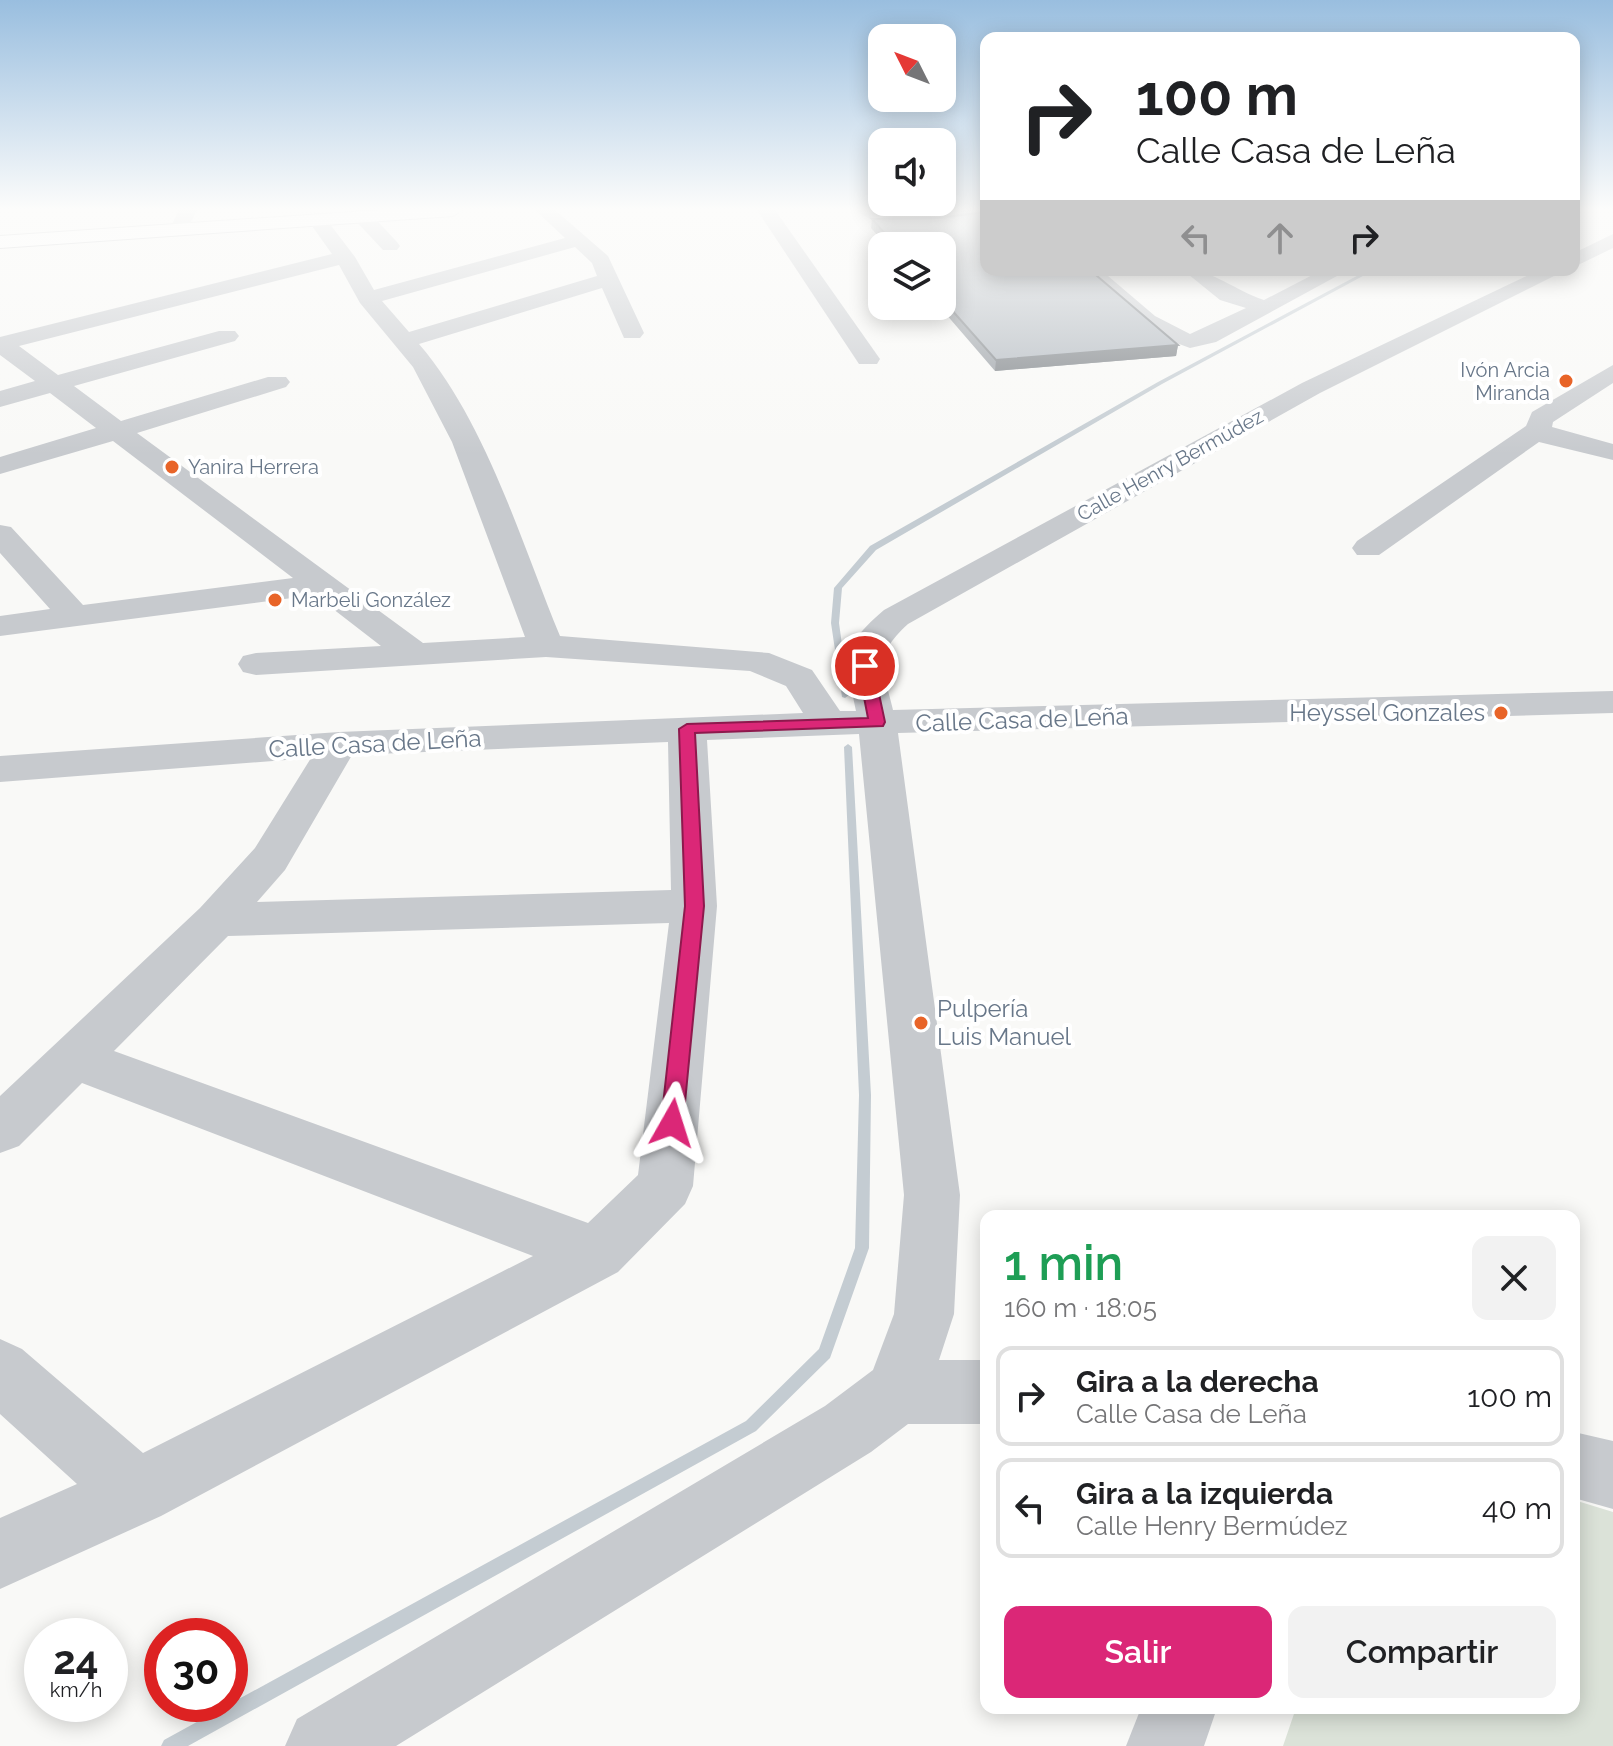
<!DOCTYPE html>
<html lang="es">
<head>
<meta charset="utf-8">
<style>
	:root { --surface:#fff; --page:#f2f2f2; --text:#202124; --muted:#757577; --line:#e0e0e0; --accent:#db2777 }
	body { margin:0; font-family:Raleway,sans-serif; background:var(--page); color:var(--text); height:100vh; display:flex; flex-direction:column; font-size:30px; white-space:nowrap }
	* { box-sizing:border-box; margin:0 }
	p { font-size:26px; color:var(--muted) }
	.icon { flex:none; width:44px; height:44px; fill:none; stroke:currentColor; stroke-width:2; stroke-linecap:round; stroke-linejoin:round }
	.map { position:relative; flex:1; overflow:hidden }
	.panel { position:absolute; left:980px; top:1210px; width:600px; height:504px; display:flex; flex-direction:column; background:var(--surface); border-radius:16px; box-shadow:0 4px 20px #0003 }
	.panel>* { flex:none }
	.banner { position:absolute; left:980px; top:32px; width:600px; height:244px; border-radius:16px; box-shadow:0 4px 20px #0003; background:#fff; color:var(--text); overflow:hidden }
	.needle { width:52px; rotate:312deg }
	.buttons { position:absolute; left:868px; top:24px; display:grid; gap:16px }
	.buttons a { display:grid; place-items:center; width:88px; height:88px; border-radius:16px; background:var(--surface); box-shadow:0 4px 20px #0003; font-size:40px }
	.speed { position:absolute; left:24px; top:1618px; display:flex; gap:16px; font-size:40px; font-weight:700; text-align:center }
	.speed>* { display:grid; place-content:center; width:104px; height:104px; border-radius:50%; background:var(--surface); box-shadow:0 4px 20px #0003; line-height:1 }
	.speed small { font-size:20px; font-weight:400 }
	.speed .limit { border:12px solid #d22; background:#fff; color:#111 }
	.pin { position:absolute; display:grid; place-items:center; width:68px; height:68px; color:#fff; margin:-34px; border:4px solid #fff; border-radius:50%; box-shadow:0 2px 8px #0007 }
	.me { position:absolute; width:88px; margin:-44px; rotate:6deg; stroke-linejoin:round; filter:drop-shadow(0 0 6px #0008) }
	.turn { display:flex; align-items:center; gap:28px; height:168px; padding:0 24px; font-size:36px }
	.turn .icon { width:104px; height:104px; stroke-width:2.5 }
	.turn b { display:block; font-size:56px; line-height:68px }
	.lanes { display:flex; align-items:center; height:76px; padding:0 24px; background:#0003; justify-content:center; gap:40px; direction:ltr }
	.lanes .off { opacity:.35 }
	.round { display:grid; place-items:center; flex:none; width:84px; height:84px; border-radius:16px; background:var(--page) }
	.overview { display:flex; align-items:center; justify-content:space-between; height:136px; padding:0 24px }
	h1 { font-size:48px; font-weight:600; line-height:60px; color:#1e9e55 }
	.primary-button { display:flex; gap:16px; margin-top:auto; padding:16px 24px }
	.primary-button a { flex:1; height:92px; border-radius:16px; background:var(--accent); color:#fff; font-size:32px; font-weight:600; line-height:92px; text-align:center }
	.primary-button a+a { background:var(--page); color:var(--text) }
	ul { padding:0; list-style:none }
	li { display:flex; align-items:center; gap:24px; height:100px; margin:0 16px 12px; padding:0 8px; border:4px solid var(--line); border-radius:16px }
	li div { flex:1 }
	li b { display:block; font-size:30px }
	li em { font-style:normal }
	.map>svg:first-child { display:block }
</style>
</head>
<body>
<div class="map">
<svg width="1613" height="1746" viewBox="0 0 1613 1746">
	<rect width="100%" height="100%" fill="#f9f9f7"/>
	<!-- green -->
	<polygon fill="#dbe2d8" points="1574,1500 1613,1512 1613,1746 1283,1746 1296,1708 1574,1708"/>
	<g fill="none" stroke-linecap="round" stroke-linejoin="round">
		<!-- stream -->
		<g fill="#c4ccd2" fill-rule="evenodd">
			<polygon points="1368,270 1374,270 1162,384 876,550 842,588 839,623 849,695 845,698 842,697 831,623 834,588 870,546 1158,382"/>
			<polygon points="848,744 852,747 871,1095 869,1248 830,1358 756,1431 188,1746 161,1746 164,1740 746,1421 819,1349 855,1248 859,1095 844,747"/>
		</g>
		<defs>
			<polygon id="highway" points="381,210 462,210 453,216 0,248 0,236"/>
		</defs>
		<!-- highway casing -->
		<use href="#highway" stroke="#bcbec2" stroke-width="2"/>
		<!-- minor -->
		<g fill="#c7cace" fill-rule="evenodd">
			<polygon points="179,210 197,210 188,228 181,230 172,224"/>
			<polygon points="362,210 369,212 397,242 400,246 397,250 383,250 355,220 355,212"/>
			<path d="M 535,210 L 555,210 L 608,256 L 644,333 L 640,338 L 624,338 L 602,288 L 419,344 C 486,422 521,542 560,636 L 769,653 L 812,670 L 840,711 L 856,711 C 845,656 840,648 884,610 L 1302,383 L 1539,270 L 1566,270 L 1320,393 L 908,624 C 873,656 883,668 893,710 L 1613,691 L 1613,713 L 898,733 L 960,1195 L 954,1314 L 939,1360 L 986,1360 L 986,1424 L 908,1424 L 871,1452 L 396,1746 L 285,1746 L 297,1719 L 825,1406 L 873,1370 L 894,1314 L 904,1195 L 859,734 L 707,740 L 717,906 L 693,1186 L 685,1204 L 618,1272 L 161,1516 L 0,1589 L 0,1518 L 77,1484 L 0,1414 L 0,1339 L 22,1349 L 143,1453 L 533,1256 L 82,1083 L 19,1146 L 0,1153 L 0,1096 L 200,908 L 255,848 L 311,758 L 0,782 L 0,756 L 339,732 L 803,713 L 786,686 L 750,671 L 546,657 L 256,675 L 243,672 L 238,664 L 243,656 L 256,653 L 381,646 L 315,595 L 0,636 L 0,616 L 50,609 L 0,553 L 0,525 L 11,527 L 83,605 L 293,578 L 113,441 L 0,474 L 0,457 L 96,428 L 50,393 L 0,407 L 0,391 L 35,381 L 0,355 L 0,337 L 332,254 L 307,219 L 316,213 L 323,215 L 355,257 L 374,290 L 565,238 ZM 575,247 L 592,263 L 597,276 L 409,332 L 382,301 ZM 339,265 L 360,303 L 413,367 L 452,442 L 525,637 L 423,643 L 137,433 L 286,387 L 290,382 L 286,377 L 268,377 L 121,421 L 74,386 L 235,341 L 239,336 L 235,331 L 219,331 L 58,375 L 19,346 ZM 668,742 L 671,890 L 257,902 L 285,870 L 352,755 ZM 669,923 L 638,1175 L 588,1223 L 114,1051 L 228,936 Z"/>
			<polygon points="757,210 775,210 880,359 877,364 859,364"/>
			<path d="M 858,210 L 888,213 L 986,210 L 986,219 C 955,221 878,236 858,210 Z"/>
			<polygon points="1613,234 1613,248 1574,267 1574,253"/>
			<path d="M 1078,270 L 1101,270 L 1155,316 L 1190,334 L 1246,308 L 1220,300 L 1183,270 C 1215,270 1233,290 1264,300 L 1322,270 L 1348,270 L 1216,342 L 1190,348 L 1152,334 Z"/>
			<polygon points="1613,365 1613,383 1553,422 1552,427 1613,444 1613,460 1539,442 1379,555 1357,555 1352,548 1357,541 1526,426 1532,412"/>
			<polygon points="1574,1432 1613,1441 1613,1509 1574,1498"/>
			<polygon points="1141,1708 1217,1708 1204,1746 1126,1746"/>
		</g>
		<!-- highway -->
		<use href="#highway" fill="#fff" fill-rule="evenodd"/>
	</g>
	<!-- wall -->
	<polygon fill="#979da3" points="986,212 986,270 1090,270 1178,345 1176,356 995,371 939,306 942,306 942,246 887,246 871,228 872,219 938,218"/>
	<!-- shaded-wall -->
	<polygon fill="#7b8085" points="1178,345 1176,356 995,371 996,360"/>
	<!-- building -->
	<polygon fill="#b0b7be" stroke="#7b8085" stroke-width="2" points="986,212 986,270 1090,270 1178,345 996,360 942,299 942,246 896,246 872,219 938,218"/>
	<!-- sky -->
	<linearGradient id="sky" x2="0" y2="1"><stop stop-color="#99bedf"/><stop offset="0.46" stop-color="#fcfcfb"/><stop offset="1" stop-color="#fcfcfb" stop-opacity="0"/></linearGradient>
	<rect width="1613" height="454" fill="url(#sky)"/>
	<!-- route -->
	<polygon fill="#db2777" stroke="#8e194d" stroke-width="2" points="865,662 873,666 885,722 883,726 695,733 704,906 683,1123 680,1130 664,1130 661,1123 685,906 679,729 687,724 868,718 858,666"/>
	<!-- markers -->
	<g fill="#e86428" stroke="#fff" stroke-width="3">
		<circle cx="1566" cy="381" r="8"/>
		<circle cx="172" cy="467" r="8"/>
		<circle cx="275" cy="600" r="8"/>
		<circle cx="1501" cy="713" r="8"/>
		<circle cx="921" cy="1023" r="8"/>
	</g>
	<g text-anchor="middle" stroke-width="8" stroke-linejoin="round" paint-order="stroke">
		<!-- far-poi labels -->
		<g font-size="20" fill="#687789" stroke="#fff" text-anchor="start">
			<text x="1550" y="377" text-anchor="end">Ivón Arcia<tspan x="1550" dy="23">Miranda</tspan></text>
			<text x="188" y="474">Yanira Herrera</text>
			<text x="291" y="607">Marbeli González</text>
		</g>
		<!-- far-street labels -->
		<g font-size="20" fill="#687789" stroke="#fff">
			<text transform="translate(1170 465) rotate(-29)" y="7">Calle Henry Bermúdez</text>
		</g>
		<!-- poi labels -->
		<g font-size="24" fill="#687789" stroke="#fff" text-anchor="end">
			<text x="1485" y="721">Heyssel Gonzales</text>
			<text x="937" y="1017" text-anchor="start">Pulpería<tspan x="937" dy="28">Luis Manuel</tspan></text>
		</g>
		<!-- street labels -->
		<g font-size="24" fill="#687789" stroke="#fff">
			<text transform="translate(1022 720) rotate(-2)" y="8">Calle Casa de Leña</text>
			<text transform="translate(375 744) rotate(-3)" y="8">Calle Casa de Leña</text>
		</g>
	</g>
</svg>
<div class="buttons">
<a><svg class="needle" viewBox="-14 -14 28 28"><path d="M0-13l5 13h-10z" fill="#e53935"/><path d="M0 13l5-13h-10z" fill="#757577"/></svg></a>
<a><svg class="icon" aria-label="sound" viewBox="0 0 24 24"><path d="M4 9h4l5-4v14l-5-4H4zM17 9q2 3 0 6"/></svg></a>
<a><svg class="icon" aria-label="layers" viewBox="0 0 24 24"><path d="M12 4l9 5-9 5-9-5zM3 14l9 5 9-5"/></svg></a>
</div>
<div class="speed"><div>24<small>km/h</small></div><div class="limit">30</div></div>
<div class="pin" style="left:865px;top:666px;background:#d93025"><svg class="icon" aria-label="arrive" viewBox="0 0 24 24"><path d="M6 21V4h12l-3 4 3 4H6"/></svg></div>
<svg class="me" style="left:672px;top:1123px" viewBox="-20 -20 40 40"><path d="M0-17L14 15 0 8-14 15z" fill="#db2777" stroke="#fff" stroke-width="4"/></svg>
<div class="banner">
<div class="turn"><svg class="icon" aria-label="right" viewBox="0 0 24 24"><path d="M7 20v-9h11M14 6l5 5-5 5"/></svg><div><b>100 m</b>Calle Casa de Leña</div></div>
<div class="lanes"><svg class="icon off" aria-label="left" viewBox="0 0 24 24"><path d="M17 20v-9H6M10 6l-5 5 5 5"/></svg><svg class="icon off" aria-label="ahead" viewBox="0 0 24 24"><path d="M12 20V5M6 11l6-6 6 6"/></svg><svg class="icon" aria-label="right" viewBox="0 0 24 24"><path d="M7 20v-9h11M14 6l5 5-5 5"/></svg></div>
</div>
<section class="panel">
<div class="overview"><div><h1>1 min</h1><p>160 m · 18:05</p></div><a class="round"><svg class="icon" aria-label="close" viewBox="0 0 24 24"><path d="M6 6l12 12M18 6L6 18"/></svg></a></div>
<ul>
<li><svg class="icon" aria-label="right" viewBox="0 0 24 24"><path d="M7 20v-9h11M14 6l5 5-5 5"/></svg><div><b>Gira a la derecha</b><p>Calle Casa de Leña</p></div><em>100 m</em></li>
<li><svg class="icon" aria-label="left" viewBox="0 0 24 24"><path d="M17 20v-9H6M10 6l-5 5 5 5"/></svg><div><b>Gira a la izquierda</b><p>Calle Henry Bermúdez</p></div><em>40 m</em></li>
</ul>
<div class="primary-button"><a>Salir</a><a>Compartir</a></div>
</section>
</div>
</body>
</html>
